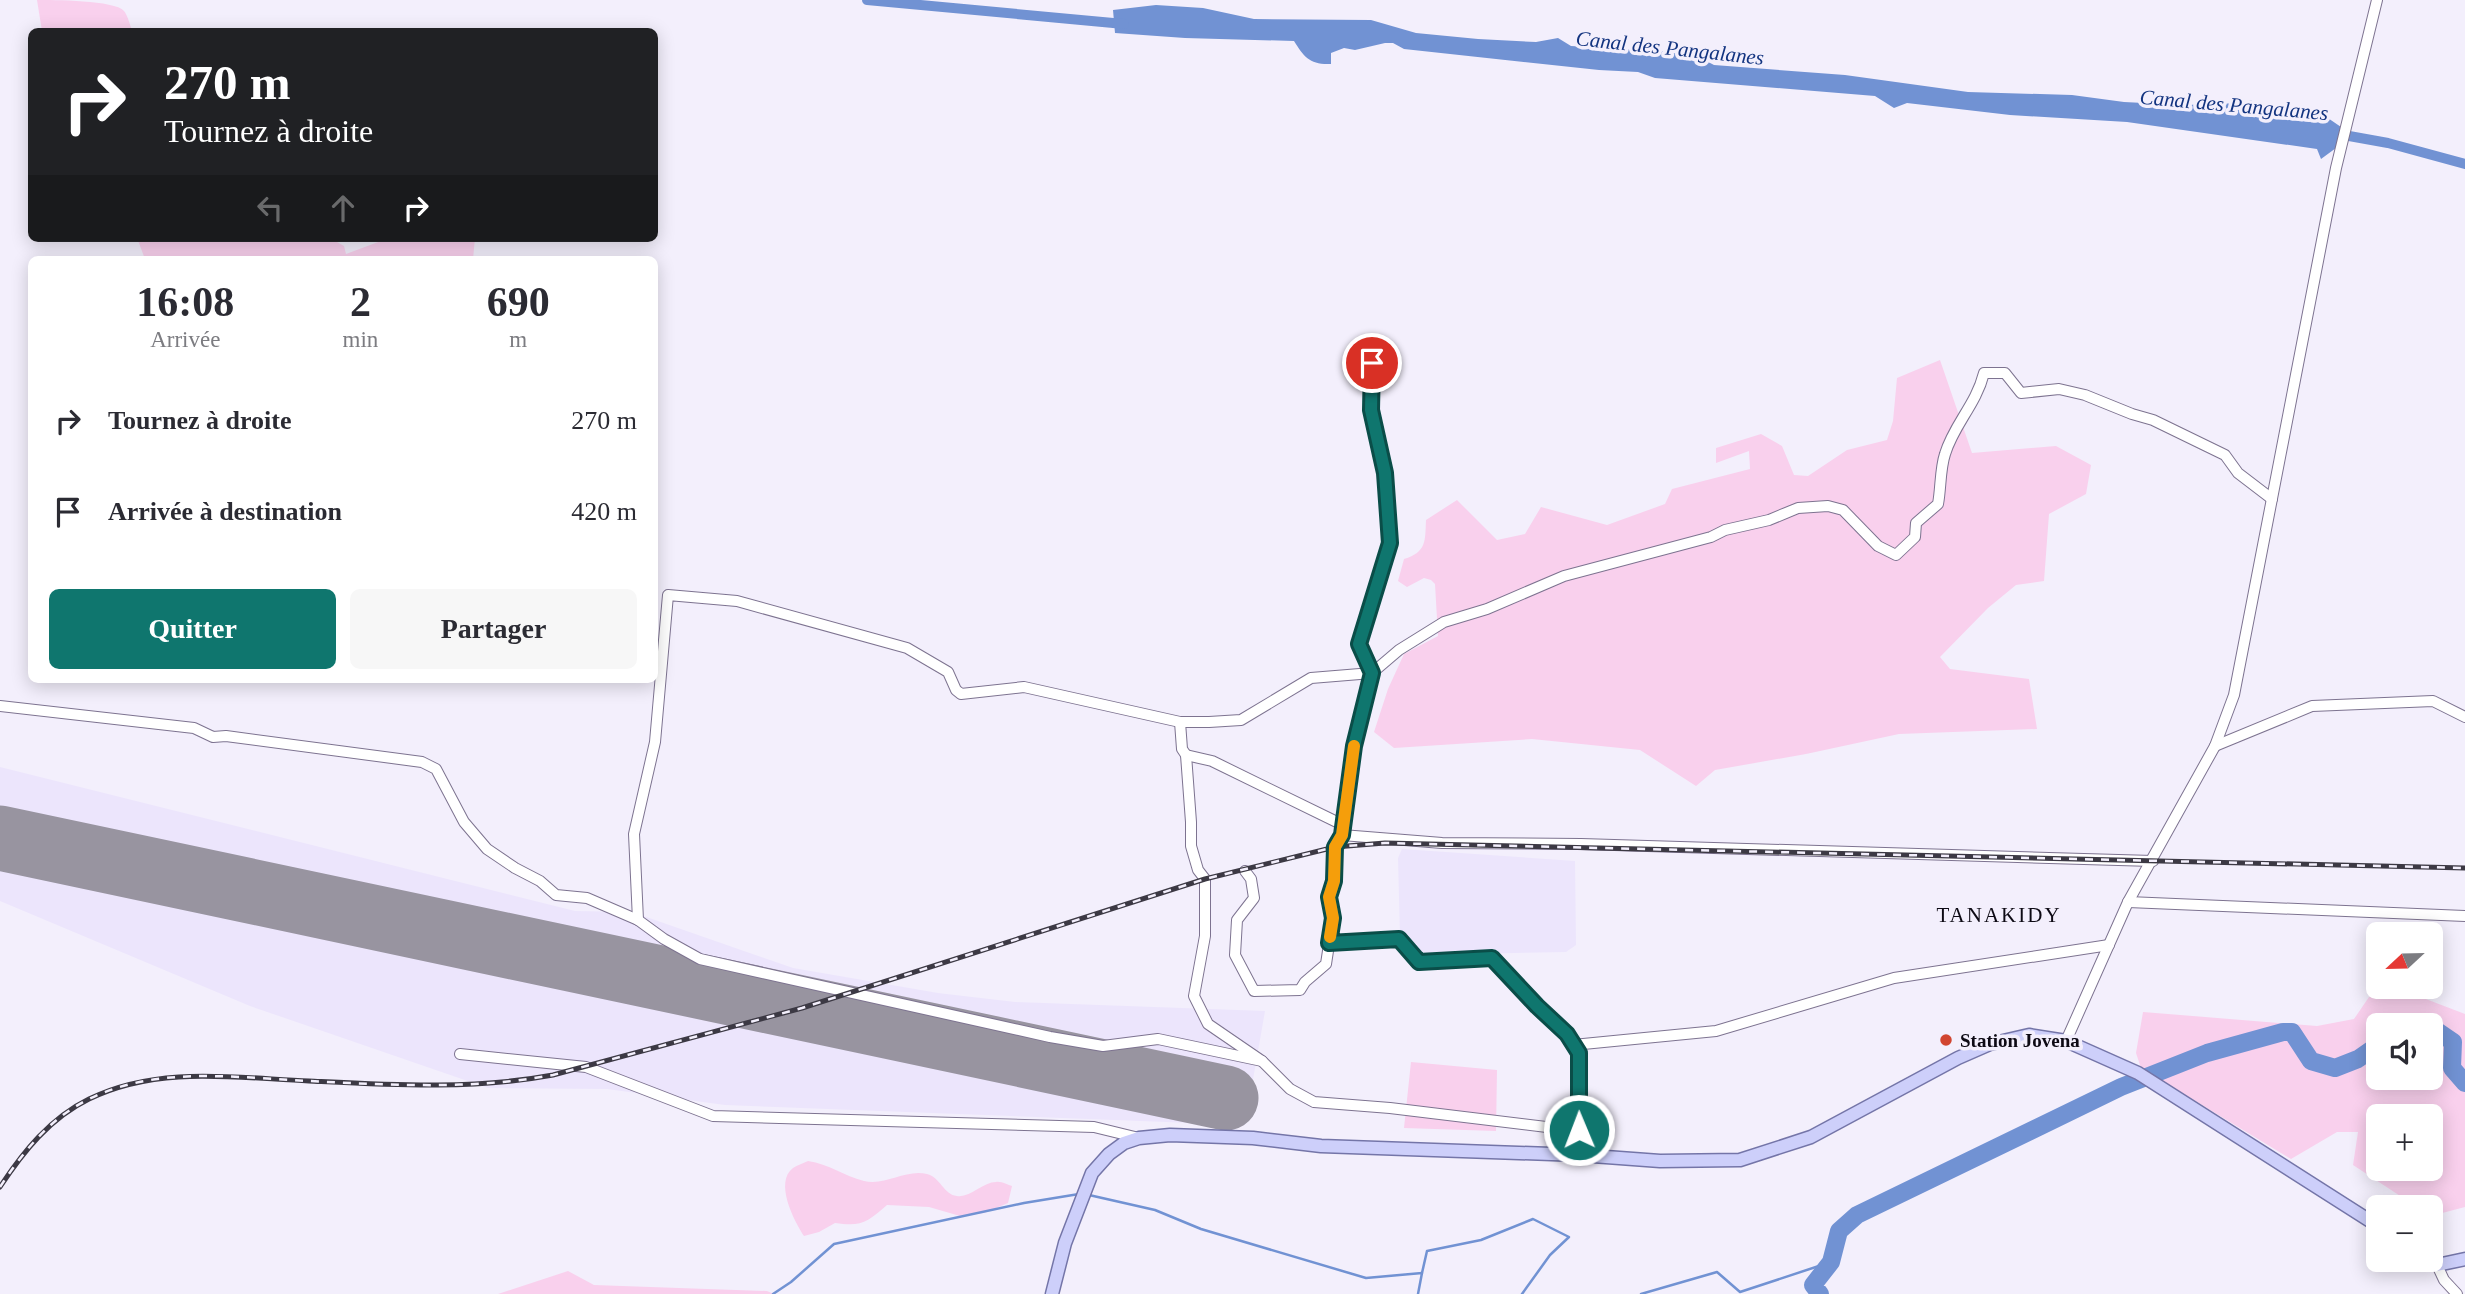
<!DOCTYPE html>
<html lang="fr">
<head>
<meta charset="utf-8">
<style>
	:root { --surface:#fff; --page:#f7f7f7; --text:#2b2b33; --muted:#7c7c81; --accent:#0f766e }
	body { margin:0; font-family:"Times New Roman",serif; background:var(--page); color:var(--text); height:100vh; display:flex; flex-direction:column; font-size:26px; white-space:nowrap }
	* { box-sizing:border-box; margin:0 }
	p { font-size:23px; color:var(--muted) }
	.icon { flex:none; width:38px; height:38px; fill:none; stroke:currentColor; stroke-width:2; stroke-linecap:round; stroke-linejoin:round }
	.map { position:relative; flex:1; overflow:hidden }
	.details { position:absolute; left:28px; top:256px; width:630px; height:427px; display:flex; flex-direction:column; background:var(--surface); border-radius:10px; box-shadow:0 4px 18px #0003 }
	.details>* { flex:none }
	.banner { position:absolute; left:28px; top:28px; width:630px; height:214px; border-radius:10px; box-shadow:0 4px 18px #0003; background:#202124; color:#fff; overflow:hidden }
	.needle { width:46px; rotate:248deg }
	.controls { position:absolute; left:2366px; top:922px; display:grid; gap:14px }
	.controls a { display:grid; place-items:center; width:77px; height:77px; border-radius:10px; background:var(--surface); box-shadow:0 4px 18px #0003; font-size:35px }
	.pin { position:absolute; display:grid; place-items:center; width:60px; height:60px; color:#fff; margin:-30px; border:4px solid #fff; border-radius:50%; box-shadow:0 2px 7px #0007 }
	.me { position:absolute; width:77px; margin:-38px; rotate:359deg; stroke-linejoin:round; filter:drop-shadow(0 0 5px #0008) }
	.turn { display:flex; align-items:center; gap:24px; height:147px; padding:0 21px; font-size:32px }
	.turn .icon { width:91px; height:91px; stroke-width:2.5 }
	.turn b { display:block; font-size:49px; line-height:60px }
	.lanes { display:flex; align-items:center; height:66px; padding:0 21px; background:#0003; justify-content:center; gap:35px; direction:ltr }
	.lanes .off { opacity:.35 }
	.eta { display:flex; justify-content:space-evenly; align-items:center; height:119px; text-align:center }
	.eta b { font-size:42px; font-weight:800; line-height:49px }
	.action { display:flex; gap:14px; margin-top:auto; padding:14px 21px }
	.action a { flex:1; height:80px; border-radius:10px; background:var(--accent); color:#fff; font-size:28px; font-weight:800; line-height:80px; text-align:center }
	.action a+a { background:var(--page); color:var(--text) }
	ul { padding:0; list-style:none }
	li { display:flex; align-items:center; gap:21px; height:91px; padding:0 21px }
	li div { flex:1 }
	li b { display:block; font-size:26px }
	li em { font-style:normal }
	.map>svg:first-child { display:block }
</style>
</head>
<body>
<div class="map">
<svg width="2465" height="1294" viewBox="0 0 2465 1294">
	<rect width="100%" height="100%" fill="#f3effc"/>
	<!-- built -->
	<g fill="#ece5fc">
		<polygon points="0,767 575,911 632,912 793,968 938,993 1015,1002 1265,1011 1245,1125 725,1105 607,1089 488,1088 250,1006 0,901"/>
		<polygon points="1402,849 1575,861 1576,945 1566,952 1420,955 1409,960 1400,936 1398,858"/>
	</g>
	<!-- green -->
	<g fill="#f9d0ed" fill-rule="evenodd">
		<path d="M 37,0 C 53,0 115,0 124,11 C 128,16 130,25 132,31 L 42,31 Z"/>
		<polygon points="137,238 296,238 337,242 344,246 346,254 389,238 475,238 473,259 145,259"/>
		<path d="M 1940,360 L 1972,453 L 2056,446 L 2091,465 L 2086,494 L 2049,514 L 2044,581 L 2016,585 L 1988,608 L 1940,657 L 1950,669 L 2029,679 L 2037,729 L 1899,734 L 1806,754 L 1715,770 L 1696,786 L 1640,750 L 1532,739 L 1394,748 L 1374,732 L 1388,689 L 1404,654 L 1438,636 L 1435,584 L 1431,580 L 1424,578 L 1407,587 L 1398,581 L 1404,559 C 1427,552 1425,541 1426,520 L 1457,500 L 1497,540 L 1525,534 L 1541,507 L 1607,525 L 1665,504 L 1672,489 L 1750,469 L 1749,451 L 1716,463 L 1716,448 L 1761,434 L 1782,446 L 1794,475 L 1808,476 L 1847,450 L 1887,440 L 1893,421 L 1897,378 Z"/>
		<path d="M 2418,996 L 2465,1014 L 2465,1207 L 2431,1216 L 2431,1208 L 2417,1207 L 2353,1165 L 2358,1132 L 2337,1132 L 2291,1159 L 2141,1068 L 2136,1053 L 2143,1012 L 2317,1026 L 2354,1019 L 2369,997 ZM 2378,1026 L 2431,1026 L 2431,1078 L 2378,1078 ZM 2378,1116 L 2431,1116 L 2431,1169 L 2378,1169 Z"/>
		<polygon points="1411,1062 1497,1070 1496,1131 1404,1128"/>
		<path d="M 808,1161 C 829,1164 844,1176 864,1181 C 886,1186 905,1169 927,1174 C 940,1177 944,1195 957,1196 C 970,1198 983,1182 996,1182 C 1001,1181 1008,1185 1012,1186 L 1008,1203 L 984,1213 L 960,1216 L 929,1207 L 887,1205 C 867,1222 862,1227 835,1223 L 819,1232 L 804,1236 C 794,1221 774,1182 793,1168 C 797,1165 804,1163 808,1161 Z"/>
		<polygon points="568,1271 594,1285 767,1291 774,1294 498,1294"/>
	</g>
	<!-- water -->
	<path fill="#7192d3" d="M 1156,5 L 1203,8 L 1254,19 L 1371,20 L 1416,33 L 1478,39 L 1536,42 L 1558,38 L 1571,46 L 1691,53 L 1714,65 L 1845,75 L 1968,92 L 2072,95 L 2124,102 L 2184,105 L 2243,103 L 2251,100 L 2266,112 L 2296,118 L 2322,114 L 2341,127 L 2336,148 L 2321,159 L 2317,149 L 2127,122 L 2010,115 L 1907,103 L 1894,108 L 1875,96 L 1655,78 L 1638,72 L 1599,70 L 1404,49 L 1393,43 L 1385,43 L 1355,50 L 1344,48 L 1331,53 L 1331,64 C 1310,65 1304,57 1294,41 L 1185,38 L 1115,33 L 1113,10 Z"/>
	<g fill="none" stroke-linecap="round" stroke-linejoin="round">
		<!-- stream -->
		<g stroke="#7192d3" stroke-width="2.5">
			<polyline points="1089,1195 1155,1210 1201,1229 1366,1278 1422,1273 1418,1294"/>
			<polyline points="1422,1273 1427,1251 1481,1240 1533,1219 1569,1237 1550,1255 1522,1294"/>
			<polyline points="773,1294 791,1282 834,1244 1024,1203 1079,1194"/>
			<polyline points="1641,1294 1717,1272 1740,1292 1831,1262"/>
		</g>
		<!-- canal -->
		<g stroke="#7192d3" stroke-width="10">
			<polyline points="867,0 1124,24"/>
			<polyline points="2338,134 2388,143 2465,164"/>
		</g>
		<!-- river -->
		<g stroke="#7192d3" stroke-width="18">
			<polyline points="2431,1027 2453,1042 2452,1068 2465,1083"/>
			<polyline points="1820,1294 1813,1285 1831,1262 1839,1231 1857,1215 2121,1087 2207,1053 2283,1032 2292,1032 2311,1061 2335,1068 2358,1059 2378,1045"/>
		</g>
		<!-- runway -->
		<polyline stroke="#9894a0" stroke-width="65" points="0,838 1226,1098"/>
		<defs>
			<g id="minor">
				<polyline points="0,706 194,728 213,737 226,736 422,762 436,769 464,822 487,849 515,868 540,881 556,895 587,898 638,920 664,939 700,959 1050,1037 1103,1046 1158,1039 1262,1061"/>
				<polyline points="1180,722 1182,749 1186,755 1191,822 1191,846 1198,870 1205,879 1205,936 1194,996 1208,1024 1262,1061 1290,1089 1314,1102 1390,1108 1579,1131"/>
				<polyline points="2215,746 2312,706 2433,701 2465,717"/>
				<polyline points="1186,755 1212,761 1343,825"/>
				<polyline points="1342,835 1442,843 1581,844 2153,861"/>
				<path d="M 1245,871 L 1251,879 L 1254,898 L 1237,920 L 1235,955 L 1254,991 L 1300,990 L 1305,982 L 1326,964 L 1333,918 L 1329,897 L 1333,881 L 1335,847 L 1342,835 L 1354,746 L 1372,673 L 1399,650 L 1444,622 L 1487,609 L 1564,576 L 1711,537 L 1725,530 L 1769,520 L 1798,508 L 1828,506 L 1843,510 L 1878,546 L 1896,555 L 1915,537 L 1916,523 L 1938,504 C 1941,488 1940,469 1945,454 C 1954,424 1976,405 1984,373 L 2005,373 L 2021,393 L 2059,389 L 2085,395 L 2132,414 L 2153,420 L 2225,455 L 2238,473 L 2272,499"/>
				<polyline points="2128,902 2465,916"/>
				<polyline points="638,920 634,834 655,742 668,595 737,601 907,648 948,672 956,690 961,694 1024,687 1180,722 1209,722 1241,720 1311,678 1372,673 1359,644 1390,543 1385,473 1371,410 1372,344"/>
				<polyline points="1329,943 1399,939 1419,962 1492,958 1537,1006 1567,1034 1579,1053 1579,1155"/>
				<polyline points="2066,1041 2128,902 2215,746 2234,695 2336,168 2377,0"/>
				<polyline points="1573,1045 1716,1031 1894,978 2109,945"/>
				<polyline points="460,1054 586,1067 713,1116 1094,1127 1139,1138"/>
				<polyline points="2437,1265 2444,1280 2457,1294"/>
			</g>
			<g id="major">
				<polyline points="2430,1260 2437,1265 2465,1259"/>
				<polyline points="1052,1294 1065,1243 1092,1173 1109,1154 1124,1143 1139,1138 1170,1135 1253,1138 1321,1146 1579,1155 1660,1161 1740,1160 1811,1137 1958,1058 1990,1044 2029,1035 2066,1041 2138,1073 2378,1226"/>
			</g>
		</defs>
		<!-- minor casing -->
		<use href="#minor" stroke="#7d7390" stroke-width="12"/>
		<!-- major casing -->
		<use href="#major" stroke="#7475a8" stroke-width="15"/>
		<!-- minor -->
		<use href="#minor" stroke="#fff" stroke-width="10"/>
		<!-- major -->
		<use href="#major" stroke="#cdcffa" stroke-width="12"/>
		<defs>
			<path id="rail" d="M 0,1187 C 23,1152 50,1118 89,1099 C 158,1065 237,1078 309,1081 C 391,1085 472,1090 553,1075 L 802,1008 L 1205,879 L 1335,847 L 1385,843 L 2465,868"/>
		</defs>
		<!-- rail casing -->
		<use href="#rail" stroke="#3c3944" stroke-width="5"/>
		<!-- rail -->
		<use href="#rail" stroke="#f3effc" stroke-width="2.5" stroke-dasharray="8" stroke-linecap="butt"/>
	</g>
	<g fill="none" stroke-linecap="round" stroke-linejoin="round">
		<defs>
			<polyline id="route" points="1372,363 1371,410 1385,473 1390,543 1359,644 1372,673 1354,746 1342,835 1335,847 1334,881 1329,897 1333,918 1329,943 1399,939 1419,962 1492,958 1537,1006 1567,1034 1579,1053 1579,1130"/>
		</defs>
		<!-- route casing -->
		<use href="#route" stroke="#0a4d48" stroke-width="18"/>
		<!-- route -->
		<use href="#route" stroke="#0f766e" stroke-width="12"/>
		<!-- slow -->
		<polyline stroke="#f59e0b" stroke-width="12" points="1330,937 1333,918 1329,897 1334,881 1335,847 1342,835 1354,746"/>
	</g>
	<!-- markers -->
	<circle fill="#d14530" stroke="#f3effc" stroke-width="2.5" cx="1946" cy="1040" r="7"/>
	<g text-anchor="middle" stroke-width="7" stroke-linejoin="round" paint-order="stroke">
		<!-- poi labels -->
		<g font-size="19" font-weight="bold" fill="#0d0a14" stroke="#f3effc" text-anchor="start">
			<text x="1960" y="1047">Station Jovena</text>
		</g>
		<!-- water labels -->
		<g font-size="21" font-style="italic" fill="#133480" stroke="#f3effc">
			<text transform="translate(1670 48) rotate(6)" y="7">Canal des Pangalanes</text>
			<text transform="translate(2234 105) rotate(5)" y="7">Canal des Pangalanes</text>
		</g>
		<!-- neighbourhood labels -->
		<g font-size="21" letter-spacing="2" fill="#0d0a14" stroke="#f3effc">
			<text x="1999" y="922">TANAKIDY</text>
		</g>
	</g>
</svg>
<div class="controls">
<a><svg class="needle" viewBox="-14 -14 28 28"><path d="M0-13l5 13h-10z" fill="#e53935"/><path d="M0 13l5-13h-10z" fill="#7c7c81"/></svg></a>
<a><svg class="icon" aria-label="sound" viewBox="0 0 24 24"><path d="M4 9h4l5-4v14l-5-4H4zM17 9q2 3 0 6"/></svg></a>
<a>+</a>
<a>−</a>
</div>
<div class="pin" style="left:1372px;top:363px;background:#d93025"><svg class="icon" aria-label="arrive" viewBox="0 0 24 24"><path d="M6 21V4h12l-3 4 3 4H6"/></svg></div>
<svg class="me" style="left:1579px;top:1130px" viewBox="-20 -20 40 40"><circle r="17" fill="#0f766e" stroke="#fff" stroke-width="3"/><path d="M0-11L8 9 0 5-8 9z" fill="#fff"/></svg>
<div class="banner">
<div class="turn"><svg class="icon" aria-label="right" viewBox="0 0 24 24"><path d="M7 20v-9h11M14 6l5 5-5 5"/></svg><div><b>270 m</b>Tournez à droite</div></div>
<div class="lanes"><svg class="icon off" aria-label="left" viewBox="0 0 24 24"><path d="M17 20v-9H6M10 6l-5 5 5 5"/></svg><svg class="icon off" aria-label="ahead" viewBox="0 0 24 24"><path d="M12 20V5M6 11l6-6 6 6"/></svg><svg class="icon" aria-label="right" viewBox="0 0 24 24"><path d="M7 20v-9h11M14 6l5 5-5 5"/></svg></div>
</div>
<section class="details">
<div class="eta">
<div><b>16:08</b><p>Arrivée</p></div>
<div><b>2</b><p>min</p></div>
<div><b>690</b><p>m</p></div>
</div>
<ul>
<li><svg class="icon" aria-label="right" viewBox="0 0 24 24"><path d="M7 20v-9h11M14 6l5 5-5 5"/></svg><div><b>Tournez à droite</b></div><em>270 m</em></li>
<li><svg class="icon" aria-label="arrive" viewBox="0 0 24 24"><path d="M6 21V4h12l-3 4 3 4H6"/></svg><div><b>Arrivée à destination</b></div><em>420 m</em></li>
</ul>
<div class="action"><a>Quitter</a><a>Partager</a></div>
</section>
</div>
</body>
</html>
